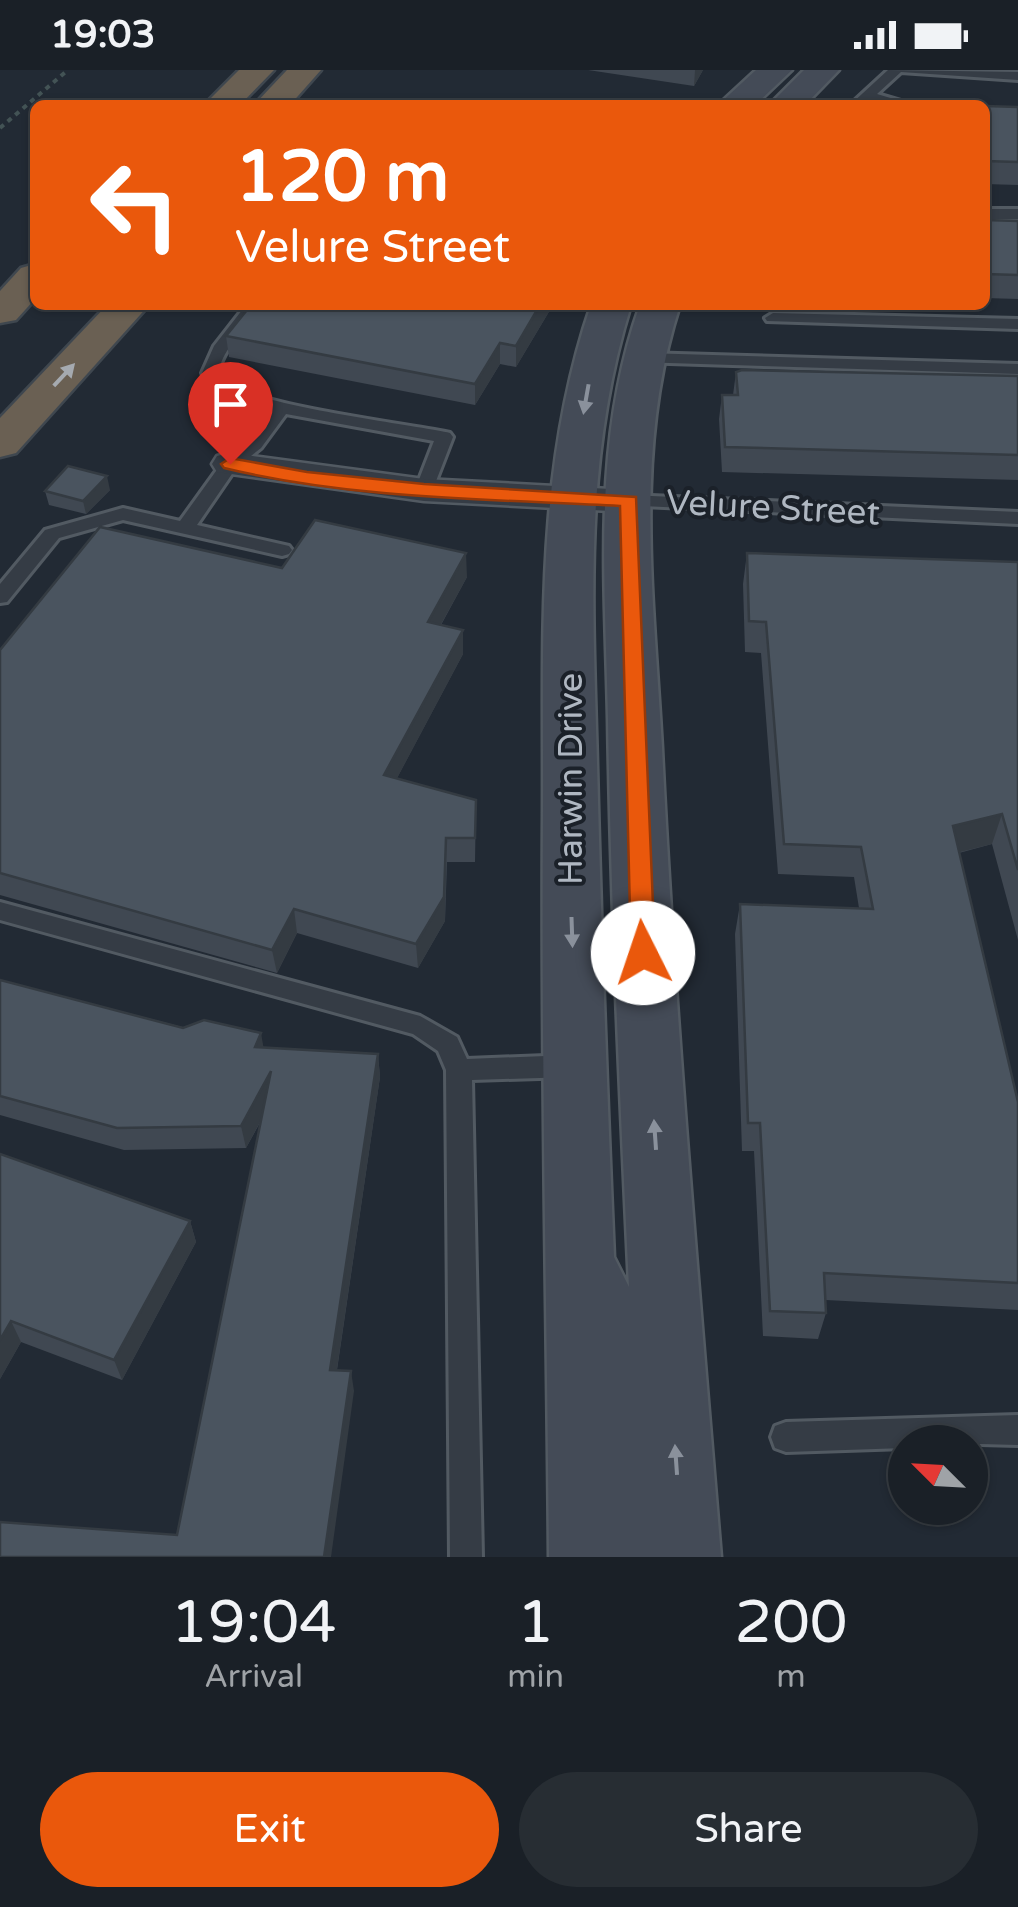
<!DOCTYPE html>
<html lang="en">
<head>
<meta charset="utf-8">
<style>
	:root { --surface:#1a2027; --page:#272d33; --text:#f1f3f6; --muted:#9fa3a7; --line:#383e44; --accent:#ea580c }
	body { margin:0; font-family:"Varela Round",sans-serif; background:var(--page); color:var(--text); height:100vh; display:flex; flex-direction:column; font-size:38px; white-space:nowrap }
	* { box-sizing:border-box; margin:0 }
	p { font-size:32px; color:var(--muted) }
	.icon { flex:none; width:55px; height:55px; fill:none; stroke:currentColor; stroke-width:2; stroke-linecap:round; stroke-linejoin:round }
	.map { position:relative; height:1487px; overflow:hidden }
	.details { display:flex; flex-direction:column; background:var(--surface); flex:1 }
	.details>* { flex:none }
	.guide { position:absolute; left:30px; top:30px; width:960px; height:210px; border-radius:15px; box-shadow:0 2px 8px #0004,0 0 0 2px var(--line); background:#ea580c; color:#fff; overflow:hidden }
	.needle { width:65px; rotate:294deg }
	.tools { position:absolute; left:888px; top:1355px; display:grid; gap:20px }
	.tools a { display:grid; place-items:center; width:100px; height:100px; border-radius:50%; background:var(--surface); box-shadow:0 2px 8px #0004,0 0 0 2px var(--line); font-size:50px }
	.pin { position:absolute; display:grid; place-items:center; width:85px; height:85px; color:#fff; margin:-102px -42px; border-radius:50% 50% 50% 0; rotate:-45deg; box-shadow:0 0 10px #0007 }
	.pin .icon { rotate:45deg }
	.me { position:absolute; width:110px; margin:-55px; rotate:356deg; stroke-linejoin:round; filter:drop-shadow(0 0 8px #0008) }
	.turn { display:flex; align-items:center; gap:35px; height:210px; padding:0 40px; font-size:45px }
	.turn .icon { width:130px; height:130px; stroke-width:2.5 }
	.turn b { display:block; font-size:70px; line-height:85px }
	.eta { display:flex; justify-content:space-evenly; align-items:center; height:170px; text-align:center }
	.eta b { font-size:60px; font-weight:600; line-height:70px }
	.button { display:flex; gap:20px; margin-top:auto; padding:20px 40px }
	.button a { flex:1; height:115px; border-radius:60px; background:var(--accent); color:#fff; font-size:40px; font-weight:600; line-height:115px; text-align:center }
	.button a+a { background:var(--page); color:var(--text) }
	.status { display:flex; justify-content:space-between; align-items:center; height:70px; padding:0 50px; background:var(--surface); direction:ltr }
	.status svg { height:28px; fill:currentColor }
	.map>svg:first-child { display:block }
</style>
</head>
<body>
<div class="status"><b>19:03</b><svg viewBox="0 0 49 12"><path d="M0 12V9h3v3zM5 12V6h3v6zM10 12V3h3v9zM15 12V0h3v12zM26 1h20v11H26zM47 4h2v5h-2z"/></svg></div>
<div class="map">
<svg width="1018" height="1487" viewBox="0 0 1018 1487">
	<rect width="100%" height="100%" fill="#222a34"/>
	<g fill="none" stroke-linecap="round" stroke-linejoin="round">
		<defs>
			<g id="service">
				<polygon points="888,0 1018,2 1018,10 901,2 877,24 914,35 869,31 865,35 850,35"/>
				<rect x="985" y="139" width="33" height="10"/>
				<path d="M 246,235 L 263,235 C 252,250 214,287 220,306 C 229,333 416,355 450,363 L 453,367 L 431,424 L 424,426 L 415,420 L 434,371 L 286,344 L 261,378 L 236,398 L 197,455 L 289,476 L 292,480 L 289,484 L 282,486 L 123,450 L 59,468 L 7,532 L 0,533 L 0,514 L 45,460 L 123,438 L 180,451 L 224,390 L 249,370 L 270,341 C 244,334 214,330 202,303 L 214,276 Z"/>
				<polygon points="773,243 1018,249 1018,259 767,251 765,248"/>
				<polygon points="644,283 1018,294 1018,304 638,292 636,288"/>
				<polygon points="629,425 1018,442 1018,454 622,435 620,431"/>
				<polygon points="0,832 420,946 457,967 467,989 571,985 580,988 584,996 580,1004 571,1007 472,1010 482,1487 450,1487 446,1000 438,981 413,964 0,850"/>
				<polygon points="1018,1345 1018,1375 905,1372 905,1378 786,1382 775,1378 771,1367 775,1356 786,1352"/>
			</g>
			<polygon id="minor" points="230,383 424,409 629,420 642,423 648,431 642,439 629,442 424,431 217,402 212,394 217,386"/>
			<g id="secondary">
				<polygon points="756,0 792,0 755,35 718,35"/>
				<polygon points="804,0 839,0 805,35 769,35"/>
				<path d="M 591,235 L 631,235 C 583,389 593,536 597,694 C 601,858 607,1023 614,1187 L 629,1217 C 620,1027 611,838 608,648 C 605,508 592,369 640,235 L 680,235 C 633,378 654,530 662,678 C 675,948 699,1218 721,1487 L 549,1487 C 547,1240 541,992 543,745 C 544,570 534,402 591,235 Z"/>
			</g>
			<g id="motorway">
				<polygon points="239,0 274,0 240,35 204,35"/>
				<polygon points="287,0 321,0 290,35 254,35"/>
				<polygon points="35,194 35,229 16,250 0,253 0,221 21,198"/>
				<polygon points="107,235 149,235 16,383 0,387 0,348"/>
			</g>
		</defs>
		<!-- service casing -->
		<use href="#service" stroke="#525a62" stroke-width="6"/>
		<!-- minor casing -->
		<use href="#minor" stroke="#525a62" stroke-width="5"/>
		<!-- secondary casing -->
		<use href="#secondary" stroke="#525a62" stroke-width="5"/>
		<!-- motorway casing -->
		<use href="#motorway" stroke="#3f474f" stroke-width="5"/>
		<!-- path -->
		<polyline stroke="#435355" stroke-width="4" stroke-dasharray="5 5" stroke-linecap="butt" points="0,58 68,0"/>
		<!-- service -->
		<use href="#service" fill="#353c45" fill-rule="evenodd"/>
		<!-- minor -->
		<use href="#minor" fill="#353c45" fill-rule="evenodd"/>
		<!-- secondary -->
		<use href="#secondary" fill="#444b57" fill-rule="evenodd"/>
		<!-- motorway -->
		<use href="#motorway" fill="#6a6053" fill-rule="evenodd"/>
	</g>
	<!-- wall -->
	<g fill="#404852">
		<polygon points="588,0 703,0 694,16"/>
		<polygon points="985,36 1018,37 1018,115 985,114"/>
		<polygon points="985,150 1018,151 1018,229 985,228"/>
		<polygon points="553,235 516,297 500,294 475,335 229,287 226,266"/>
		<polygon points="736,302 1018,306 1018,410 722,402 719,349 722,325 733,325"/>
		<polygon points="110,420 86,444 49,435 45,421"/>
		<polygon points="747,483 1018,492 1018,870 992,774 959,783 1018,1032 1018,1240 826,1230 826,1243 818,1269 763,1266 754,1081 742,1081 735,864 740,834 859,838 854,807 778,804 761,583 745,582 743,514"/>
		<polygon points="282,498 467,507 441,555 463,584 397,708 476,730 475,792 447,792 445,851 418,898 297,863 277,903 0,825 0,580"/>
		<polygon points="0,910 264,978 378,984 380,1007 337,1300 354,1321 177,1465 261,1051 246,1078 124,1080 0,1045"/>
		<polygon points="0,1084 190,1151 196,1172 122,1310 21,1272 0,1309"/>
	</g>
	<!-- shaded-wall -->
	<g fill="#343b42">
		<polygon points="695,0 703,0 694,16"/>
		<polygon points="540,235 553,235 516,297 516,276"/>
		<polygon points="500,273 500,294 475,335 475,314"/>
		<polygon points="107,406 110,420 86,444 83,431"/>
		<polygon points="466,483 467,507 429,576 428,552"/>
		<polygon points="463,560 463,584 386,729 384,705"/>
		<polygon points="1002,744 992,774 944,786 953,756"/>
		<polygon points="446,768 445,851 418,898 416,874"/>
		<polygon points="294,839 297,863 277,903 272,880"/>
		<polygon points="261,963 265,986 255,977"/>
		<polygon points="378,984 380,1007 334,1319 330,1300"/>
		<polygon points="271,1001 275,1024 246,1078 241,1056"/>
		<polygon points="190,1151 196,1172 122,1310 114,1290"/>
		<polygon points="11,1251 21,1272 0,1309 0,1270"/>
		<polygon points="351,1301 354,1321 331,1487 324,1487"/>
	</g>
	<!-- building -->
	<g fill="#4a545f" stroke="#343b42" stroke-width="2.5">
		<polygon points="985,36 1018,37 1018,92 985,91"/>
		<polygon points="985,150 1018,151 1018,205 985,204"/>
		<polygon points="251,235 540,235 516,276 500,273 475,314 226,266"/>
		<polygon points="742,300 1018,306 1018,385 725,377 722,325 738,325 736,302"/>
		<polygon points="68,396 107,406 83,431 45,421"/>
		<polygon points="315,450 466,483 428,552 463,560 384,705 476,730 475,768 446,768 444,827 416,874 294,839 272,880 0,803 0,580 100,457 282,498"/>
		<polygon points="747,483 1018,492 1018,800 1002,744 953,756 1018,1032 1018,1213 824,1203 826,1243 770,1241 760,1053 748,1053 740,834 873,839 861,777 784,774 766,552 749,551"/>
		<polygon points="0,910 183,958 204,950 261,963 255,977 378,984 330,1300 351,1301 324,1487 0,1487 0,1452 177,1465 271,1001 241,1056 117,1058 0,1026"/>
		<polygon points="0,1084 190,1151 114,1290 11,1251 0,1270"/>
	</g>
	<!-- one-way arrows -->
	<defs><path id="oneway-solid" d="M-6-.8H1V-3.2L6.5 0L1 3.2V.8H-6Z" transform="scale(2.5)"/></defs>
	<use fill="#a5aab0" href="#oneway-solid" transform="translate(64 305) rotate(-47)"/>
	<g fill="#8a919c">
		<use href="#oneway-solid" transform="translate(586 329) rotate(100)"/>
		<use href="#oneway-solid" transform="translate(572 862) rotate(88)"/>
		<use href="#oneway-solid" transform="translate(655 1065) rotate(-94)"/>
		<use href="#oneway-solid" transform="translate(676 1390) rotate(-94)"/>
	</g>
	<!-- route -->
	<path fill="#ea580c" stroke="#983908" stroke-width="2.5" d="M 230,388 L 307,402 L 424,414 L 636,427 L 655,883 L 652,890 L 634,890 L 631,883 L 620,436 C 488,429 352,429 224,398 L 221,394 Z"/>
	<g text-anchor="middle" stroke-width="8" stroke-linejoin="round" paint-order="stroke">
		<!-- street labels -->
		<g font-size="35" fill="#afb7c1" stroke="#1b2129">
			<text transform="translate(773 437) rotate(3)" y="12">Velure Street</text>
			<text transform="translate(570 709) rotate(-90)" y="12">Harwin Drive</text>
		</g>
	</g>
</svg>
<div class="tools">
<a><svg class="needle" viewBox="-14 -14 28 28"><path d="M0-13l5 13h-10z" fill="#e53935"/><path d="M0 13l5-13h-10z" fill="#9fa3a7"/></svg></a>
</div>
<div class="pin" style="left:230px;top:394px;background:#d93025"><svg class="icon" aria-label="arrive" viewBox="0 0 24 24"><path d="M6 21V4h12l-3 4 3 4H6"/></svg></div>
<svg class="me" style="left:643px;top:883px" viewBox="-20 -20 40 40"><circle r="19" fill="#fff"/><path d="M0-13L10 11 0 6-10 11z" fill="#ea580c"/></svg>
<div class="guide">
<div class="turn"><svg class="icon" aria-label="left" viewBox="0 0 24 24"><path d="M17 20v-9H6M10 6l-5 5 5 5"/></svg><div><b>120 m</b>Velure Street</div></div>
</div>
</div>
<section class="details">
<div class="eta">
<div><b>19:04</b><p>Arrival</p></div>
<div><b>1</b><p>min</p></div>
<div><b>200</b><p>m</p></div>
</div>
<div class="button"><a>Exit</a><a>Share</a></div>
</section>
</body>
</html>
